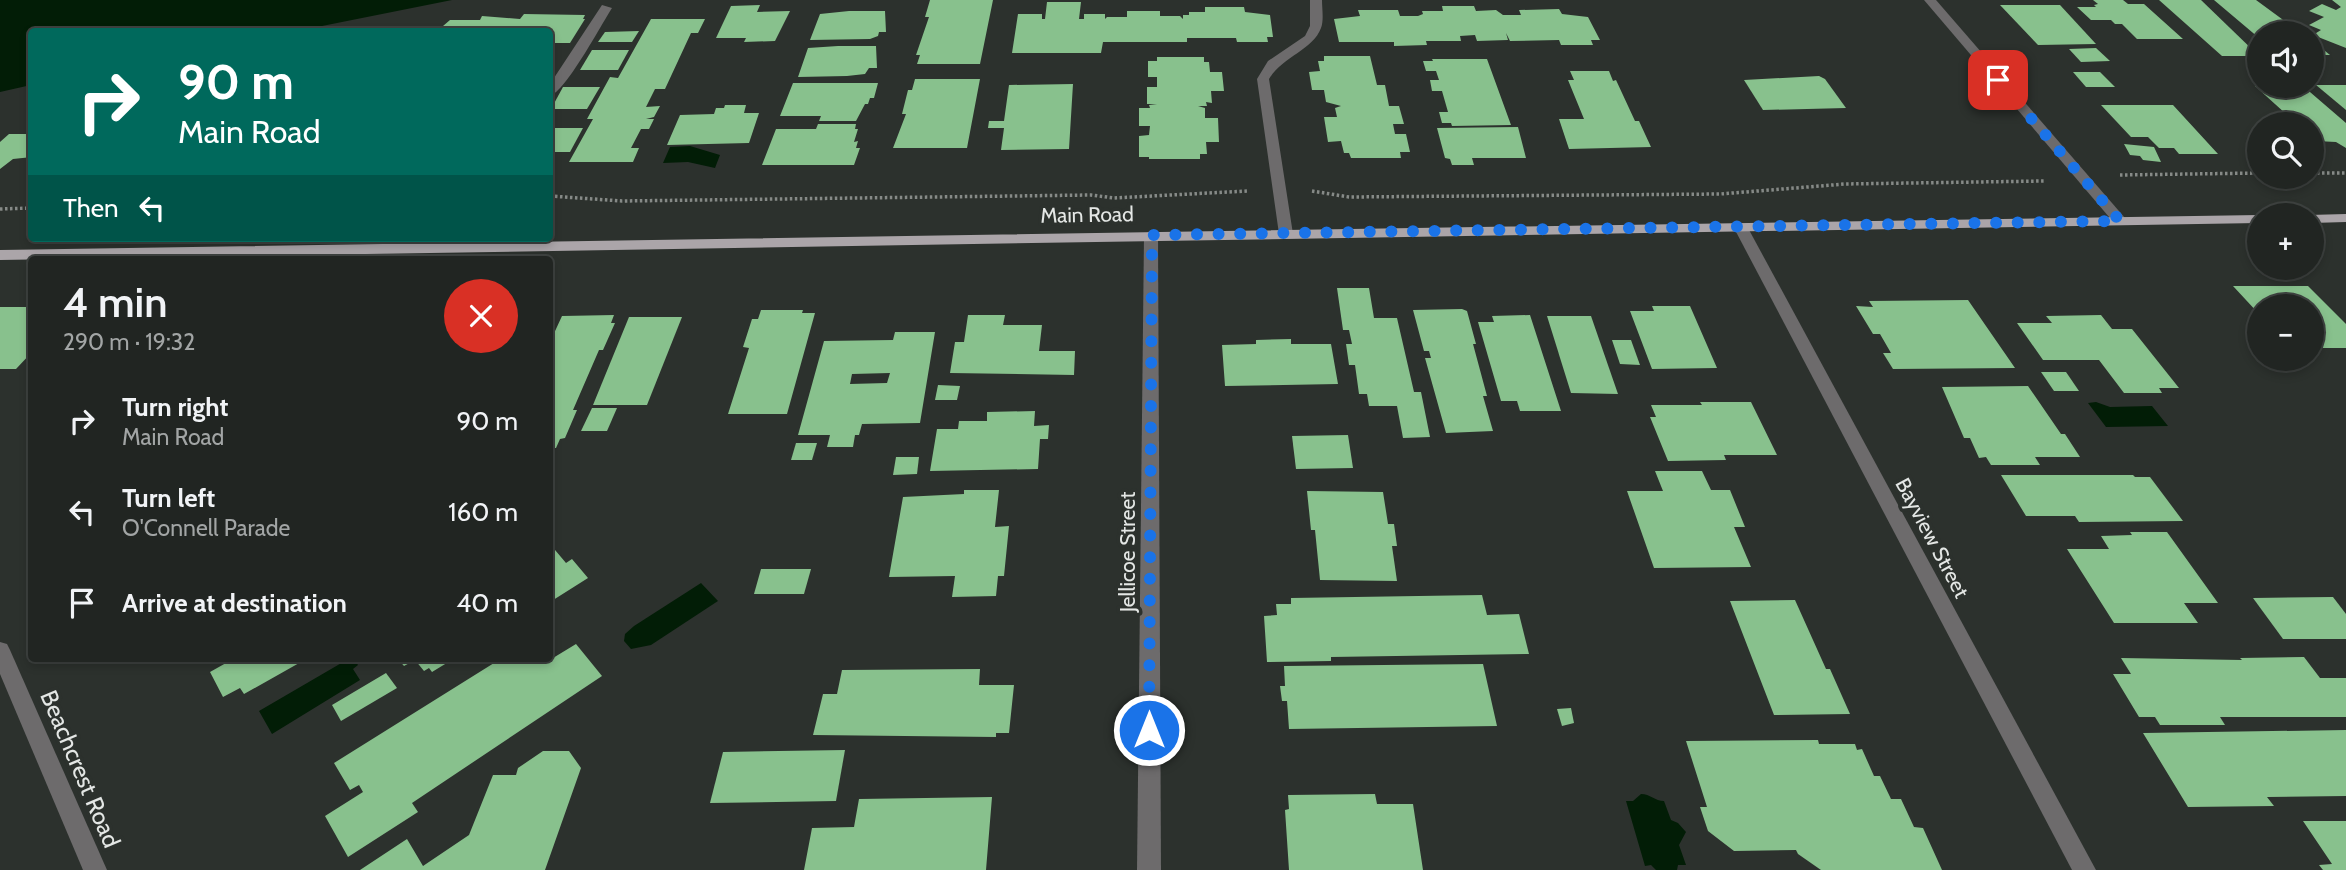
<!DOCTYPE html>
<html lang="en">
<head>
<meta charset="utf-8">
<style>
	:root { --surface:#212522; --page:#2d312f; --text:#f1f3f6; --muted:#a2a5a5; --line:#3e4240 }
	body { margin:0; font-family:Cabin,sans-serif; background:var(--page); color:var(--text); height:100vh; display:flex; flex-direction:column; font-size:26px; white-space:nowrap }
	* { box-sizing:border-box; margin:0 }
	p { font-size:23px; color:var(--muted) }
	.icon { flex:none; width:38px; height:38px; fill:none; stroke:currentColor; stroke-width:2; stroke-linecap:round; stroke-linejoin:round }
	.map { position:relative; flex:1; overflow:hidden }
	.panel { position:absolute; left:28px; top:256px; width:525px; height:406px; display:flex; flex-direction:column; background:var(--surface); border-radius:7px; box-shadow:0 4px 10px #0003,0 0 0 2px var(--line) }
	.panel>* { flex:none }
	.guide { position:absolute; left:28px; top:28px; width:525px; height:214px; border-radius:7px; box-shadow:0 4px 10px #0003,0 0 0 2px var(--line); background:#00695c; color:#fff; overflow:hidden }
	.controls { position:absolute; left:2247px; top:21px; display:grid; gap:14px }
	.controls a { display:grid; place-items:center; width:77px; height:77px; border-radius:50%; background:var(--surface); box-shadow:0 4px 10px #0003,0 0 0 2px var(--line); font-size:35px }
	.pin { position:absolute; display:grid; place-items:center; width:60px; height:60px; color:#fff; margin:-30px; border-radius:14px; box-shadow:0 4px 10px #0006 }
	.me { position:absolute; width:77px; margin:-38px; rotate:0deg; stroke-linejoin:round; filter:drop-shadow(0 0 5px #0008) }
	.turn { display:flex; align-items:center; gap:24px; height:147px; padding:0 35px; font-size:32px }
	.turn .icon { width:91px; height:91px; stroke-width:2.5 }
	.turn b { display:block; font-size:49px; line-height:60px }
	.then { display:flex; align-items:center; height:66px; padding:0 35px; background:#0003; gap:14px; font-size:26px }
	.round { display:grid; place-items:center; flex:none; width:74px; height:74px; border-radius:37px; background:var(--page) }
	.headline { display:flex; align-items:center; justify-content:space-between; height:119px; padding:0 35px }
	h1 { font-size:42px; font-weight:600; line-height:52px }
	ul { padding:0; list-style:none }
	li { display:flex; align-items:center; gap:21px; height:91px; padding:0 35px }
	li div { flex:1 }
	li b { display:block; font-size:26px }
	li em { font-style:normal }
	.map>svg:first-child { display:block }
</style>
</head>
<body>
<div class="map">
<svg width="2346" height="870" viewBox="0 0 2346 870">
	<rect width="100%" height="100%" fill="#2c312d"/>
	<!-- water -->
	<g fill="#021d06">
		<polygon points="0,0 452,0 297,31 32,32 31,85 0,92"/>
		<polygon points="690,146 720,155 715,168 688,162 663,163 670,147"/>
		<polygon points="2096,402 2110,407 2152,406 2168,426 2106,427 2088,403"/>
		<polygon points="701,583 718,601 651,645 631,649 624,641 625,634 634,626"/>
		<polygon points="350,658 353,658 358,665 353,669 360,680 272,734 259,711"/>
		<path d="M 1641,794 C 1650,794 1655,801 1664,801 L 1671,820 L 1678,823 L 1686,832 L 1679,845 L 1686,865 L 1678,865 L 1677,870 L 1656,870 L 1651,865 L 1645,866 L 1626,801 L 1633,801 Z"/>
	</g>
	<!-- building -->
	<g fill="#88c18d" fill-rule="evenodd">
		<polygon points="930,0 993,0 980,64 917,64 920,55 916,55 929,17 925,17"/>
		<polygon points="2093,0 2123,0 2128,4 2144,4 2183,39 2137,39 2122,24 2115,24 2111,20 2091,20 2077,7 2096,7 2094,5 2098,4"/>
		<polygon points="2159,0 2201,0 2259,56 2222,56"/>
		<polygon points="2214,0 2256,0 2301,33 2259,33 2259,38"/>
		<polygon points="2332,0 2346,0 2346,48 2313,35 2321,30 2309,25 2324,17 2309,11 2322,4 2336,10 2341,7"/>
		<polygon points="1047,2 1081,2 1079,19 1084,19 1084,14 1105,14 1105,19 1107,17 1127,17 1127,11 1160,11 1160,16 1180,16 1183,19 1183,15 1189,15 1189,12 1205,12 1205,7 1244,7 1245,12 1270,15 1273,37 1267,37 1268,42 1237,42 1236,38 1187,38 1187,42 1103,42 1101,53 1012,53 1018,14 1042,14 1042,19 1045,19"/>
		<polygon points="760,5 757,12 790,11 775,41 744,42 746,38 716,38 731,6"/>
		<polygon points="2000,5 2060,5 2096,44 2038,45"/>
		<polygon points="1442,6 1474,6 1476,11 1496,10 1503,15 1521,15 1519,10 1559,9 1562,14 1588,17 1600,40 1591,40 1593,45 1561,45 1559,40 1510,41 1506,33 1508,40 1477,41 1475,35 1460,36 1461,41 1426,41 1427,45 1394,46 1394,42 1339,42 1334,19 1360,16 1358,10 1398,10 1400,16 1418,16 1423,14 1422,11 1443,11"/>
		<polygon points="849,11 885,11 886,32 879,32 878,36 870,39 810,40 820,14"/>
		<polygon points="524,14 585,15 583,19 585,19 570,43 554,43 550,49 550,32 436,32 450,20 480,20 482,16 520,19"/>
		<polygon points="651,19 705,19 698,33 691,33 665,89 655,89 646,107 660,106 654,117 646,119 654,119 649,129 641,129 631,148 639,148 633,162 569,162 593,119 587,119 610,77 618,78"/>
		<polygon points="639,31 632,42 598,42 605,32"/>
		<polygon points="2314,42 2330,55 2312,55 2312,43"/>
		<polygon points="838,46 876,46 877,68 869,68 865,74 847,76 798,77 808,48"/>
		<polygon points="2096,48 2110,61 2081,62 2069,49"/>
		<polygon points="592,50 629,50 618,70 580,70"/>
		<polygon points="1324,56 1370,56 1377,85 1385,85 1389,106 1399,106 1404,124 1393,124 1395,134 1406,134 1410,152 1400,152 1401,158 1351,158 1349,153 1344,153 1341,141 1328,142 1324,117 1337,117 1335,108 1341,106 1326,102 1324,90 1312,90 1309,72 1320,71 1318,61 1324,61"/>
		<polygon points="1157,57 1204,57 1204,62 1209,62 1210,72 1222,72 1224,91 1211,91 1212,103 1206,102 1207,106 1198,106 1205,108 1205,118 1218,118 1219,142 1206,142 1207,154 1200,154 1200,159 1149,159 1149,157 1139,157 1139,136 1149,135 1150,126 1139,126 1139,108 1150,108 1149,105 1157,104 1147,104 1147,87 1157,87 1157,77 1148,77 1148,61 1157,61"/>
		<polygon points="1432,59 1487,59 1511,125 1452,126 1451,123 1442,123 1439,112 1448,112 1442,91 1432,91 1430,80 1439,80 1436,71 1426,71 1423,61 1433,61"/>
		<polygon points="1570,71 1609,71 1613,81 1616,80 1635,121 1639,121 1651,147 1569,149 1559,119 1584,119 1568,80 1574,80"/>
		<polygon points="2073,72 2100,72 2115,87 2086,87"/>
		<polygon points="1819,76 1825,79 1846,108 1763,110 1744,80"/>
		<polygon points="915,79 980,79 967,148 893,148 906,114 902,114 908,90 912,90"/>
		<polygon points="793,83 878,83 874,98 870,98 868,104 865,104 856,121 819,121 821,116 780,116"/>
		<polygon points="1073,84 1069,149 1001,150 1004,128 988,128 989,121 1004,121 1009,85"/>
		<polygon points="2316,85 2346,85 2346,110"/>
		<polygon points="2255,86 2303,86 2346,123 2346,148 2336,142 2316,141 2312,138 2312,124 2297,124"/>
		<polygon points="563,87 600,87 587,109 551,109"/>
		<polygon points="725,105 746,105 744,113 759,113 749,143 667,145 680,115 714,114 716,108 724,108"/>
		<polygon points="2101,105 2173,105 2218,154 2179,154 2174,148 2159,148 2148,137 2131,137"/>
		<polygon points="818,124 856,124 855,129 858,129 854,142 858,141 856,148 860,148 854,165 762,165 776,129 816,129"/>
		<polygon points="1518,127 1526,158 1472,158 1474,165 1452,165 1450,159 1445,158 1437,128"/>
		<polygon points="550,128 583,128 570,152 550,152"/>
		<polygon points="9,134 32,134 32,157 13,159 0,169 0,142"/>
		<polygon points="2124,144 2154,147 2161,162 2143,160 2140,156 2130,155"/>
		<polygon points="2233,286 2308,286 2346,324 2346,348 2312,348 2312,306 2259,306 2259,314"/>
		<polygon points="1337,288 1369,288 1374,318 1397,318 1414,392 1421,392 1430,437 1403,438 1397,406 1369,406 1367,394 1359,394 1355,365 1349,365 1346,344 1352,344 1349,330 1343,330"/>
		<polygon points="1968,300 2015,368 1893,369 1883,353 1891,353 1880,334 1873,334 1856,306 1873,307 1869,301"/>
		<polygon points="1652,306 1690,306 1717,368 1652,369 1630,311 1654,311"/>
		<polygon points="0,307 32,307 32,318 28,322 32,322 32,352 16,369 0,369"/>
		<polygon points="1462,309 1467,311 1476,344 1473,344 1487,396 1483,396 1493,431 1446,433 1425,358 1431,358 1429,351 1424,351 1413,310"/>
		<polygon points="761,310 803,310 802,313 815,313 787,414 728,414 749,348 743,347 752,319 758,319"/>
		<polygon points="614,315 611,323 615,323 603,350 599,350 573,410 577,410 565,438 560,439 556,448 550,448 550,342 562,316"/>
		<polygon points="968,315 1005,315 1003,325 1042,325 1039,351 1075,351 1074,375 950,373 955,342 964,342"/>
		<polygon points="1530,315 1561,411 1520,411 1517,401 1501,401 1478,322 1494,322 1492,316"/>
		<polygon points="2101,315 2112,329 2132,329 2179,388 2159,388 2162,393 2124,393 2099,360 2043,360 2017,323 2052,323 2046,316"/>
		<polygon points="1547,316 1591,316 1618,394 1571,393"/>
		<polygon points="629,317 682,317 647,405 593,405"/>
		<path d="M 895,332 L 935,332 L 920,423 L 862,424 L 859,435 L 855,435 L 853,447 L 827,447 L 830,435 L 798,435 L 824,341 L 893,340 ZM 890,373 L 887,383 L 850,384 L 852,374 Z"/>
		<polygon points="1291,339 1291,344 1331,344 1338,384 1225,386 1222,345 1256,344 1256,340"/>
		<polygon points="1612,340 1631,340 1640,365 1620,364"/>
		<polygon points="2041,372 2066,372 2079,391 2054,391"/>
		<polygon points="938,385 960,386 957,400 935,400"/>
		<polygon points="2028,386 2061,434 2065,434 2080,457 2035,457 2040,465 1991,465 1986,457 1979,458 1970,438 1964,438 1942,387"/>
		<polygon points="1700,402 1751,402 1777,455 1724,455 1726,460 1668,461 1650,417 1656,417 1651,405 1702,405"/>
		<polygon points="592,408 617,408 607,431 581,431"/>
		<polygon points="1035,411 1034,426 1049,425 1048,439 1040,439 1038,469 930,471 937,429 958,429 959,421 987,421 987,412"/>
		<polygon points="1348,435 1353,468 1296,469 1292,436"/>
		<polygon points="796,443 817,443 812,460 791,460"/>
		<polygon points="896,457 919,457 917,474 893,475"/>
		<polygon points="1655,471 1702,471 1711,490 1730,490 1745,527 1734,527 1751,567 1654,568 1627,491 1663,491"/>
		<polygon points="2001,475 2133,475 2135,477 2150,477 2183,521 2079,522 2075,516 2026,516"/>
		<polygon points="964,490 999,490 995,527 1009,526 1004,576 998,576 996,596 952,597 955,576 889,577 903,497 964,494"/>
		<polygon points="1307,491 1383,492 1388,524 1394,524 1397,546 1392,546 1397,581 1320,580 1315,530 1311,530"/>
		<polygon points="2130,532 2167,532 2218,603 2184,603 2198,623 2114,623 2067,549 2109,549 2101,536 2132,535"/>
		<polygon points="550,544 566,563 572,559 588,578 550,602"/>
		<polygon points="761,569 811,569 804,594 754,594"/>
		<polygon points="1482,595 1487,615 1519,614 1529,654 1331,657 1331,661 1267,662 1264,616 1277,615 1276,604 1291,604 1291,598"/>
		<polygon points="2333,597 2346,614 2346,639 2283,639 2253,598"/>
		<polygon points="1795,600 1826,669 1830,669 1850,714 1774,715 1730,601"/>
		<polygon points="576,644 602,676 412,803 418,812 348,857 325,816 363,792 359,785 350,790 334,763 502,658 550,658 550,654 553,658"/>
		<polygon points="2304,657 2320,678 2346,678 2346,717 2220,717 2225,725 2160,725 2155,717 2139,717 2113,674 2131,674 2121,658 2242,660 2240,658"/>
		<polygon points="224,658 308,658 244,694 240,688 223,697 210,672 226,663"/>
		<polygon points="397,658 455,658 432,672 429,668 424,671 415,660 404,666"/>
		<polygon points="1483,664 1497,726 1289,729 1287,701 1282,701 1280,686 1285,686 1284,666"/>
		<polygon points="980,669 979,685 1014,685 1009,733 996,733 996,737 813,735 823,694 837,694 842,670"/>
		<polygon points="386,673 397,688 341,721 332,705"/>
		<polygon points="1571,708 1574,723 1562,726 1557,709"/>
		<polygon points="2346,730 2346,796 2267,797 2274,806 2188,807 2143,733"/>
		<polygon points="1818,740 1819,744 1855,744 1857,750 1862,749 1874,776 1880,776 1891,799 1901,799 1914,827 1923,828 1942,870 1821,870 1798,854 1796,850 1734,851 1708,831 1700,807 1707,807 1686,741"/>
		<polygon points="845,750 836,801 710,803 723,752"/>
		<polygon points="543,751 569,751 581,768 545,870 360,870 407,839 423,866 469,835 493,775 516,775 518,768"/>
		<polygon points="1375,794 1377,804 1413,804 1423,870 1289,870 1285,810 1289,809 1288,795"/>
		<polygon points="992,797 986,870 804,870 812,828 854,827 859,799"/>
		<polygon points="2303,821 2346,821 2346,870 2323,870 2319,865 2332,864"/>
	</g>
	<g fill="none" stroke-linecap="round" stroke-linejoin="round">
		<!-- path -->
		<g stroke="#868a87" stroke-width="3.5" stroke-dasharray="2.5 2.5" stroke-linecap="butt">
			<polyline points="2312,173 2346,173"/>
			<polyline points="2120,175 2259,173"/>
			<polyline points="1312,191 1349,197 1720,194 1845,184 2044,181"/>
			<polyline points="550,196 622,201 1091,195 1114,198 1247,191"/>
			<polyline points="0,209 32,208"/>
		</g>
		<!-- minor -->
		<g fill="#6d6b6c" fill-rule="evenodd">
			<path d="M 1310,0 L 1322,0 C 1322,9 1324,20 1321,28 C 1313,50 1282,57 1269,79 L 1293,234 L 1286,239 L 1279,234 L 1257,79 L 1268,61 L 1305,36 L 1310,26 Z"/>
			<polygon points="1924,0 1936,0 2125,218 2127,221 2125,224 2115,224"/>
			<path d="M 602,5 L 612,8 C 601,25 566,91 550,96 L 550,84 Z"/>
			<polygon points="1741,224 1748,228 2096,870 2072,870 1734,228"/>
			<polygon points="1151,230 1158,235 1161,870 1137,870 1144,235"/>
			<polygon points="0,642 7,644 10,650 107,870 83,870 0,674"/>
		</g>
		<!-- major -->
		<g fill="#aba5a9" fill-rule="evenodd">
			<polygon points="2346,214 2346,222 2312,223 2312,215 2309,215"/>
			<polygon points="2259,215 2259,223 0,260 0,250 2259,215 2262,215"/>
		</g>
	</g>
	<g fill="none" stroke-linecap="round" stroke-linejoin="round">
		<!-- route -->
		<polyline stroke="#1a73e8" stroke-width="12" stroke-dasharray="0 21.6" points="1149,730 1152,235 2120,221 1998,80"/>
	</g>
	<g text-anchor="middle" stroke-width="7" stroke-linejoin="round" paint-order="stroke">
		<!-- street labels -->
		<g font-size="21" fill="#e4e7e5" stroke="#2c312d">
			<text transform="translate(1087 215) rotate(-1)" y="7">Main Road</text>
			<text transform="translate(1932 538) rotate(62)" y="7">Bayview Street</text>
			<text transform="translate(1128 552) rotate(-90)" y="7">Jellicoe Street</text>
		</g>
		<!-- near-street labels -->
		<g font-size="24" fill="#e4e7e5" stroke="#2c312d">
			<text transform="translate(80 769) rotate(67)" y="8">Beachcrest Road</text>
		</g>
	</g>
</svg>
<div class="controls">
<a><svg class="icon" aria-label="sound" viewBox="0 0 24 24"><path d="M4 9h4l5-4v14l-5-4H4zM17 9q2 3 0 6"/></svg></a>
<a><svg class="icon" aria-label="search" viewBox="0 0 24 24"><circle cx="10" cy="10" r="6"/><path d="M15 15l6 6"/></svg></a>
<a>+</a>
<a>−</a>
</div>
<div class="pin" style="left:1998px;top:80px;background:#d93025"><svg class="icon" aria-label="arrive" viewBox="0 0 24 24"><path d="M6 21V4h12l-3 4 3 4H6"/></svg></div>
<svg class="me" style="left:1149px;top:730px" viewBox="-20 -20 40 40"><circle r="17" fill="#1a73e8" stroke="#fff" stroke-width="3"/><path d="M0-11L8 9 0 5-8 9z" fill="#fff"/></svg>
<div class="guide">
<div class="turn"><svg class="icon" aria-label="right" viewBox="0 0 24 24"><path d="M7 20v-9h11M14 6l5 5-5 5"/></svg><div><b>90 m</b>Main Road</div></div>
<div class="then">Then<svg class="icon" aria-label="left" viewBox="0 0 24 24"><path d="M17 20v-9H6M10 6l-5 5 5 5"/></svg></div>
</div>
<section class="panel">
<div class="headline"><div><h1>4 min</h1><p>290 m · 19:32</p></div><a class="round" style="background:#d93025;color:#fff"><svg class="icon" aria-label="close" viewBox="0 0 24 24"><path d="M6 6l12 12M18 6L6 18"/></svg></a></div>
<ul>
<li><svg class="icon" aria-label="right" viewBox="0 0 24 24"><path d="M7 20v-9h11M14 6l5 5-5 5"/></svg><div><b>Turn right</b><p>Main Road</p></div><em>90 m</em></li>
<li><svg class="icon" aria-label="left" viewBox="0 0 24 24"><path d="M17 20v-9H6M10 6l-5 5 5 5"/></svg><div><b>Turn left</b><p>O'Connell Parade</p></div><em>160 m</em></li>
<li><svg class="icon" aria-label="arrive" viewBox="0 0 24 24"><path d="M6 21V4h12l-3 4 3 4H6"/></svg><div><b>Arrive at destination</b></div><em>40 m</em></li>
</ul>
</section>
</div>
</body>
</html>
